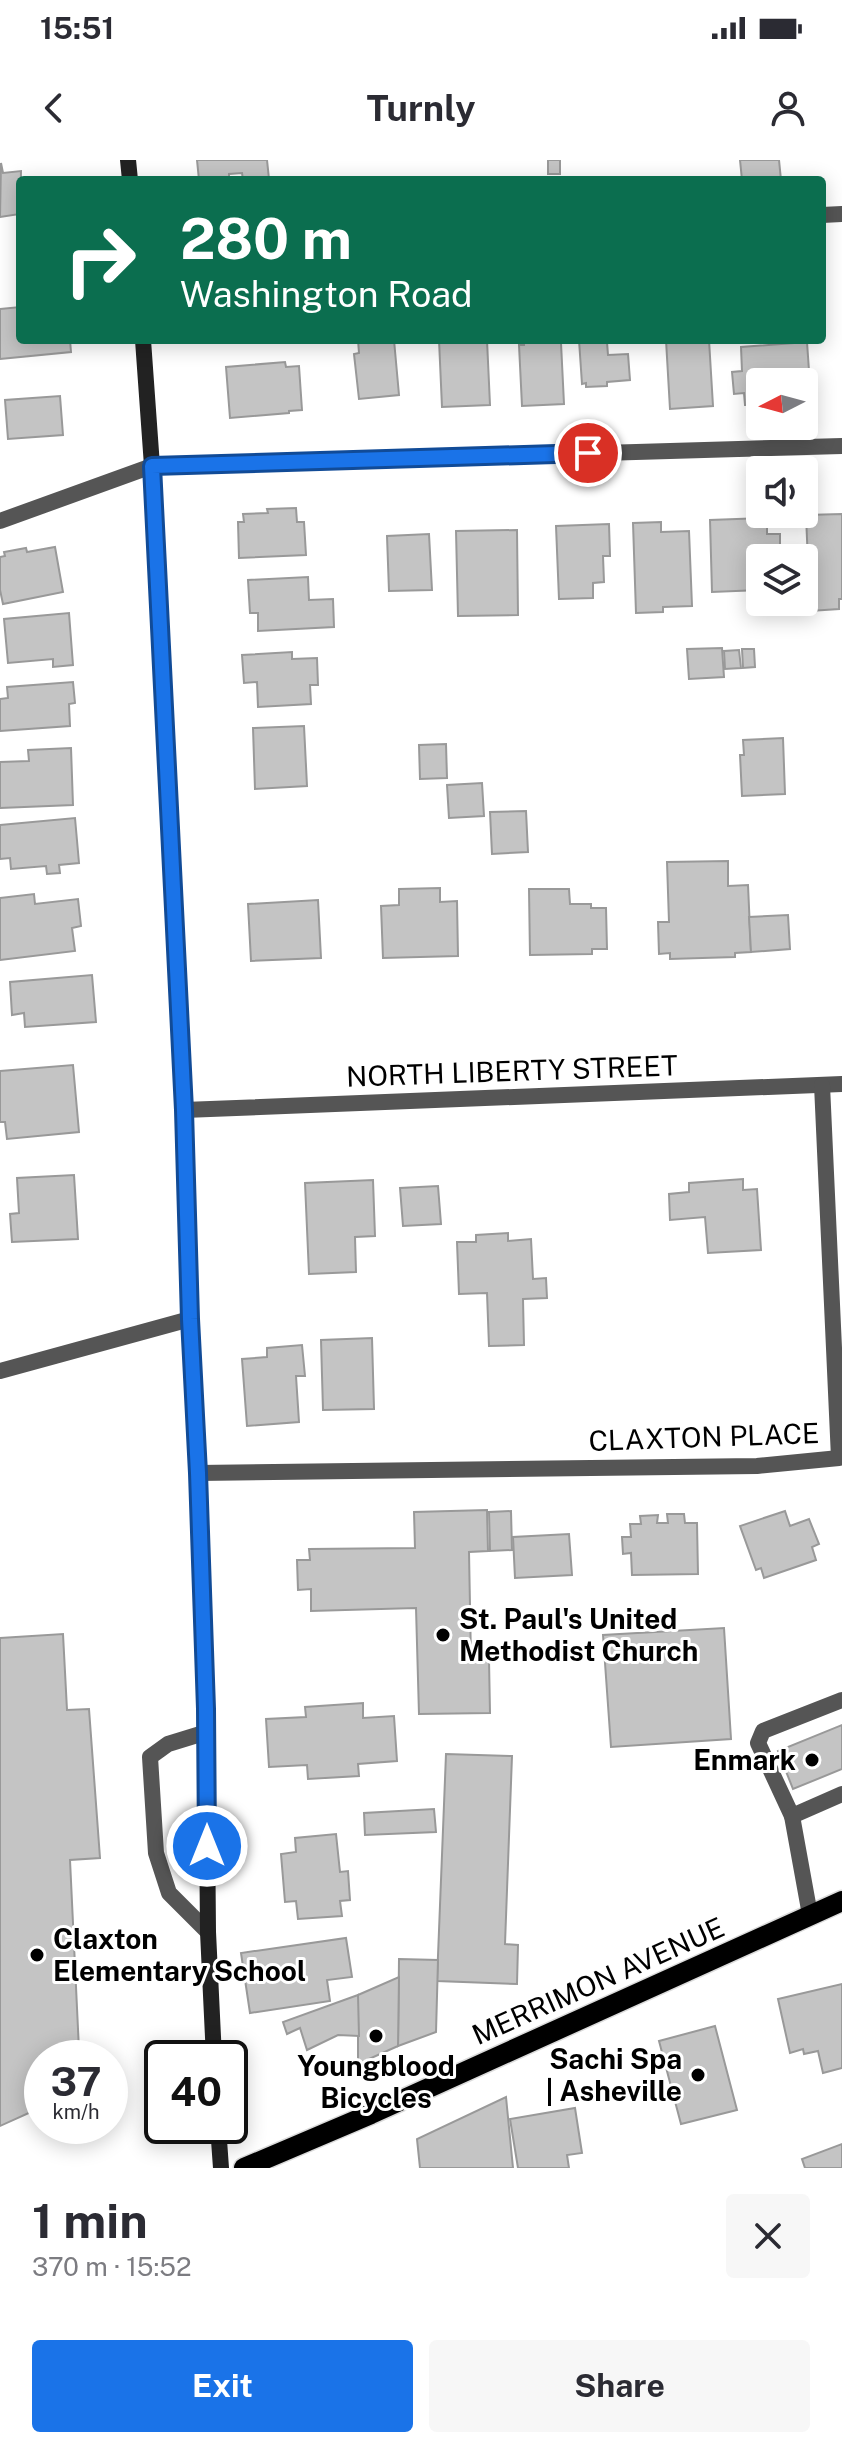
<!DOCTYPE html>
<html lang="en">
<head>
<meta charset="utf-8">
<style>
	:root { --surface:#fff; --page:#f7f7f7; --text:#2b2b33; --muted:#7c7c81; --accent:#1a73e8 }
	body { margin:0; font-family:"Public Sans",sans-serif; background:var(--page); color:var(--text); height:100vh; display:flex; flex-direction:column; font-size:30px; white-space:nowrap }
	* { box-sizing:border-box; margin:0 }
	p { font-size:26px; color:var(--muted) }
	.icon { flex:none; width:44px; height:44px; fill:none; stroke:currentColor; stroke-width:2; stroke-linecap:round; stroke-linejoin:round }
	.map { position:relative; height:2008px; overflow:hidden }
	.side { display:flex; flex-direction:column; background:var(--surface); flex:1 }
	.side>* { flex:none }
	.banner { position:absolute; left:16px; top:16px; width:810px; height:168px; border-radius:8px; box-shadow:0 4px 20px #0003; background:#0b6e4f; color:#fff; overflow:hidden }
	.needle { width:52px; rotate:264deg }
	.fabs { position:absolute; left:746px; top:208px; display:grid; gap:16px }
	.fabs a { display:grid; place-items:center; width:72px; height:72px; border-radius:8px; background:var(--surface); box-shadow:0 4px 20px #0003; font-size:40px }
	.speed { position:absolute; left:24px; top:1880px; display:flex; gap:16px; font-size:40px; font-weight:700; text-align:center }
	.speed>* { display:grid; place-content:center; width:104px; height:104px; border-radius:50%; background:var(--surface); box-shadow:0 4px 20px #0003; line-height:1 }
	.speed small { font-size:20px; font-weight:400 }
	.speed .limit { border:4px solid #111; border-radius:12px; background:#fff; color:#111 }
	.pin { position:absolute; display:grid; place-items:center; width:68px; height:68px; color:#fff; margin:-34px; border:4px solid #fff; border-radius:50%; box-shadow:0 2px 8px #0007 }
	.me { position:absolute; width:88px; margin:-44px; rotate:0deg; stroke-linejoin:round; filter:drop-shadow(0 0 6px #0008) }
	.turn { display:flex; align-items:center; gap:28px; height:168px; padding:0 32px; font-size:36px }
	.turn .icon { width:104px; height:104px; stroke-width:2.5 }
	.turn b { display:block; font-size:56px; line-height:68px }
	.round { display:grid; place-items:center; flex:none; width:84px; height:84px; border-radius:8px; background:var(--page) }
	.overview { display:flex; align-items:center; justify-content:space-between; height:136px; padding:0 32px }
	h1 { font-size:48px; font-weight:700; line-height:60px }
	.action { display:flex; gap:16px; margin-top:auto; padding:16px 32px }
	.action a { flex:1; height:92px; border-radius:8px; background:var(--accent); color:#fff; font-size:32px; font-weight:700; line-height:92px; text-align:center }
	.action a+a { background:var(--page); color:var(--text) }
	.status { display:flex; justify-content:space-between; align-items:center; height:56px; padding:0 40px; background:var(--surface); direction:ltr }
	.status svg { height:22px; fill:currentColor }
	header { display:flex; justify-content:space-between; align-items:center; height:104px; padding:0 32px; background:var(--surface); font-size:36px; font-weight:700 }
	.map>svg:first-child { display:block }
</style>
</head>
<body>
<div class="status"><b>15:51</b><svg viewBox="0 0 49 12"><path d="M0 12V9h3v3zM5 12V6h3v6zM10 12V3h3v9zM15 12V0h3v12zM26 1h20v11H26zM47 4h2v5h-2z"/></svg></div>
<header><svg class="icon" aria-label="back" viewBox="0 0 24 24"><path d="M15 5l-7 7 7 7"/></svg>Turnly<svg class="icon" aria-label="person" viewBox="0 0 24 24"><circle cx="12" cy="8" r="4"/><path d="M4 21q1-7 8-7t8 7"/></svg></header>
<div class="map">
<svg width="842" height="2008" viewBox="0 0 842 2008">
	<rect width="100%" height="100%" fill="#fff"/>
	<!-- building -->
	<g fill="#c4c4c4" stroke="#999" stroke-width="2">
		<polygon points="197,0 267,0 269,19 243,20 242,13 229,14 229,20 199,20"/>
		<rect x="548" y="0" width="12" height="14"/>
		<polygon points="740,0 779,0 781,20 742,20"/>
		<polygon points="1,3 3,13 21,11 20,54 0,57"/>
		<polygon points="20,147 20,180 70,180 71,192 0,199 0,149"/>
		<polygon points="358,180 394,180 399,235 359,239 354,194 359,193"/>
		<polygon points="439,180 487,180 490,245 442,247"/>
		<polygon points="524,180 557,180 557,183 561,183 564,244 522,246 519,185 524,185"/>
		<polygon points="579,180 614,180 607,182 608,195 628,194 630,220 607,222 607,226 586,227 586,223 582,224"/>
		<polygon points="666,180 709,180 713,246 670,249"/>
		<polygon points="807,182 810,225 804,225 804,222 760,222 760,256 752,257 750,245 745,245 744,233 734,234 732,212 742,211 741,187"/>
		<polygon points="285,202 286,207 299,206 302,250 289,251 289,253 230,258 226,207"/>
		<polygon points="60,236 63,275 8,279 5,240"/>
		<polygon points="296,348 297,362 304,362 306,395 239,398 238,362 244,362 243,354 268,353 267,349"/>
		<polygon points="842,354 842,439 839,439 839,449 810,451 806,355"/>
		<polygon points="767,358 767,374 780,374 780,398 760,398 760,430 712,432 710,360"/>
		<polygon points="661,362 661,372 689,371 692,446 663,447 663,452 636,453 633,363"/>
		<polygon points="609,364 610,396 603,396 604,422 593,423 593,438 559,439 556,366"/>
		<polygon points="517,370 518,455 458,456 456,371"/>
		<polygon points="429,374 432,430 389,431 387,376"/>
		<polygon points="55,387 63,432 3,444 0,430 0,397 5,396 4,392 26,388 27,392"/>
		<polygon points="308,417 309,440 333,439 334,467 258,471 258,453 250,453 248,420"/>
		<polygon points="69,453 73,505 53,507 53,499 8,503 4,459"/>
		<polygon points="722,488 724,517 689,519 687,489"/>
		<polygon points="742,489 754,489 755,507 743,508"/>
		<polygon points="739,490 741,508 725,509 724,491"/>
		<polygon points="292,492 292,499 317,498 318,525 310,525 311,544 258,547 257,522 244,523 242,495"/>
		<polygon points="73,522 75,543 69,544 70,566 0,571 0,539 8,538 7,527"/>
		<polygon points="304,566 307,626 255,629 253,568"/>
		<polygon points="783,578 785,634 742,636 740,595 744,595 743,580"/>
		<polygon points="446,584 447,618 420,619 419,585"/>
		<polygon points="71,588 73,645 0,648 0,602 29,601 28,590"/>
		<polygon points="482,623 484,656 449,658 447,625"/>
		<polygon points="526,651 528,692 492,694 490,652"/>
		<polygon points="75,658 79,703 59,705 60,713 47,714 46,706 11,709 10,698 0,699 0,665"/>
		<polygon points="728,701 728,726 748,725 751,792 735,793 735,797 670,799 670,793 659,794 658,762 669,762 667,702"/>
		<polygon points="440,728 440,742 457,741 458,796 383,798 381,746 399,745 399,729"/>
		<polygon points="529,729 569,729 570,744 591,744 591,748 606,748 607,789 592,789 592,794 530,795"/>
		<polygon points="34,734 35,744 78,739 81,766 72,768 75,791 0,800 0,738"/>
		<polygon points="318,740 321,798 251,801 248,744"/>
		<polygon points="788,755 790,789 751,792 749,757"/>
		<polygon points="92,815 96,862 25,867 24,853 12,855 10,822"/>
		<polygon points="73,905 79,972 7,979 5,962 0,962 0,911"/>
		<polygon points="74,1015 78,1079 12,1082 10,1054 19,1053 17,1018"/>
		<polygon points="743,1019 743,1030 757,1029 761,1090 708,1093 705,1057 670,1060 669,1034 689,1032 689,1023"/>
		<polygon points="373,1020 375,1076 355,1077 356,1112 309,1114 305,1023"/>
		<polygon points="438,1026 441,1064 403,1066 400,1028"/>
		<polygon points="508,1073 508,1081 531,1079 533,1119 546,1118 547,1138 523,1139 524,1185 489,1186 487,1133 459,1134 457,1082 476,1082 476,1075"/>
		<polygon points="372,1178 374,1249 323,1250 321,1180"/>
		<polygon points="302,1185 305,1216 296,1216 299,1262 247,1266 242,1199 267,1197 267,1188"/>
		<polygon points="487,1350 488,1391 469,1392 471,1500 489,1500 490,1553 419,1554 416,1448 311,1451 311,1429 298,1430 297,1400 310,1400 309,1389 415,1388 414,1352"/>
		<polygon points="511,1351 512,1390 490,1391 489,1352"/>
		<polygon points="785,1351 790,1366 809,1359 819,1384 812,1387 816,1400 764,1418 761,1408 756,1410 740,1366"/>
		<polygon points="667,1354 684,1354 685,1363 697,1363 698,1414 632,1415 631,1393 623,1394 622,1377 631,1377 630,1364 641,1364 640,1356 658,1355 657,1363 668,1363"/>
		<polygon points="569,1374 572,1415 515,1418 513,1377"/>
		<polygon points="724,1468 731,1579 611,1587 603,1475"/>
		<polygon points="63,1474 67,1550 89,1549 100,1698 70,1700 79,1890 74,1898 42,1898 42,1947 0,1966 0,1478"/>
		<polygon points="363,1543 363,1558 394,1556 397,1601 358,1604 359,1616 308,1619 307,1605 269,1607 266,1559 306,1557 305,1547"/>
		<polygon points="842,1565 842,1609 793,1629 778,1591"/>
		<polygon points="446,1594 512,1596 505,1784 518,1785 517,1824 437,1821"/>
		<polygon points="434,1649 436,1672 365,1675 364,1653"/>
		<polygon points="336,1674 340,1712 348,1711 350,1740 340,1741 342,1756 298,1759 296,1741 285,1742 281,1694 296,1692 295,1678"/>
		<polygon points="346,1778 352,1817 327,1820 330,1841 250,1853 241,1793"/>
		<polygon points="399,1799 438,1800 436,1872 398,1886"/>
		<polygon points="399,1817 398,1886 358,1904 358,1835"/>
		<polygon points="842,1824 842,1908 823,1913 818,1891 804,1894 803,1889 790,1893 778,1839"/>
		<polygon points="358,1835 359,1876 338,1875 307,1890 300,1868 287,1874 283,1862"/>
		<polygon points="715,1866 737,1950 681,1964 659,1881"/>
		<polygon points="506,1937 513,2008 420,2008 417,1979"/>
		<polygon points="575,1948 582,1993 567,1995 569,2008 518,2008 510,1959"/>
		<polygon points="842,1984 842,2008 805,2008 802,1999"/>
	</g>
	<g fill="none" stroke-linecap="round" stroke-linejoin="round">
		<defs>
			<polyline id="primary" points="244,2008 371,1954 842,1741"/>
		</defs>
		<!-- primary casing -->
		<use href="#primary" stroke="#dbdbdb" stroke-width="23"/>
		<!-- lane -->
		<g stroke="#555" stroke-width="16">
			<polyline points="207,1572 168,1584 150,1597 156,1693 169,1733 208,1772"/>
			<polyline points="792,1656 758,1583 763,1571 842,1540"/>
			<polyline points="810,1755 792,1656 842,1634"/>
		</g>
		<!-- street -->
		<g stroke="#555" stroke-width="16">
			<polyline points="822,55 842,54"/>
			<polyline points="0,361 152,306 842,286"/>
			<polyline points="184,950 842,924"/>
			<polyline points="0,1211 190,1159"/>
			<polyline points="198,1313 757,1306 839,1298 822,925"/>
		</g>
		<!-- secondary -->
		<g stroke="#222" stroke-width="16">
			<polyline points="128,0 130,20"/>
			<polyline points="143,180 152,306 184,950 190,1159 198,1313 206,1549 208,1772 214,1898"/>
			<polyline points="218,1966 221,2008"/>
		</g>
		<!-- primary -->
		<use href="#primary" stroke="#000" stroke-width="20"/>
	</g>
	<g fill="none" stroke-linecap="round" stroke-linejoin="round">
		<defs>
			<polyline id="route" points="207,1686 206,1549 198,1313 190,1159 184,950 152,306 588,293"/>
		</defs>
		<!-- route casing -->
		<use href="#route" stroke="#114b97" stroke-width="20"/>
		<!-- route -->
		<use href="#route" stroke="#1a73e8" stroke-width="14"/>
	</g>
	<!-- markers -->
	<g fill="#000" stroke="#fff" stroke-width="3">
		<circle cx="443" cy="1475" r="8"/>
		<circle cx="812" cy="1600" r="8"/>
		<circle cx="37" cy="1795" r="8"/>
		<circle cx="376" cy="1876" r="8"/>
		<circle cx="698" cy="1915" r="8"/>
	</g>
	<g text-anchor="middle" stroke-width="6" stroke-linejoin="round" paint-order="stroke">
		<!-- street labels -->
		<g font-size="28" fill="#000" stroke="#fff">
			<text transform="translate(512 911) rotate(-2)" y="10">NORTH LIBERTY STREET</text>
			<text transform="translate(704 1277) rotate(-2)" y="10">CLAXTON PLACE</text>
			<text transform="translate(598 1821) rotate(-24)" y="10">MERRIMON AVENUE</text>
		</g>
		<!-- poi labels -->
		<g font-size="28" font-weight="bold" fill="#000" stroke="#fff" text-anchor="start">
			<text x="459" y="1469">St. Paul's United<tspan x="459" dy="32">Methodist Church</tspan></text>
			<text x="796" y="1610" text-anchor="end">Enmark</text>
			<text x="53" y="1789">Claxton<tspan x="53" dy="32">Elementary School</tspan></text>
			<text x="682" y="1909" text-anchor="end">Sachi Spa<tspan x="682" dy="32">| Asheville</tspan></text>
			<text x="376" y="1916" text-anchor="middle">Youngblood<tspan x="376" dy="32">Bicycles</tspan></text>
		</g>
	</g>
</svg>
<div class="fabs">
<a><svg class="needle" viewBox="-14 -14 28 28"><path d="M0-13l5 13h-10z" fill="#e53935"/><path d="M0 13l5-13h-10z" fill="#7c7c81"/></svg></a>
<a><svg class="icon" aria-label="sound" viewBox="0 0 24 24"><path d="M4 9h4l5-4v14l-5-4H4zM17 9q2 3 0 6"/></svg></a>
<a><svg class="icon" aria-label="layers" viewBox="0 0 24 24"><path d="M12 4l9 5-9 5-9-5zM3 14l9 5 9-5"/></svg></a>
</div>
<div class="speed"><div>37<small>km/h</small></div><div class="limit">40</div></div>
<div class="pin" style="left:588px;top:293px;background:#d93025"><svg class="icon" aria-label="arrive" viewBox="0 0 24 24"><path d="M6 21V4h12l-3 4 3 4H6"/></svg></div>
<svg class="me" style="left:207px;top:1686px" viewBox="-20 -20 40 40"><circle r="17" fill="#1a73e8" stroke="#fff" stroke-width="3"/><path d="M0-11L8 9 0 5-8 9z" fill="#fff"/></svg>
<div class="banner">
<div class="turn"><svg class="icon" aria-label="right" viewBox="0 0 24 24"><path d="M7 20v-9h11M14 6l5 5-5 5"/></svg><div><b>280 m</b>Washington Road</div></div>
</div>
</div>
<section class="side">
<div class="overview"><div><h1>1 min</h1><p>370 m · 15:52</p></div><a class="round"><svg class="icon" aria-label="close" viewBox="0 0 24 24"><path d="M6 6l12 12M18 6L6 18"/></svg></a></div>
<div class="action"><a>Exit</a><a>Share</a></div>
</section>
</body>
</html>
